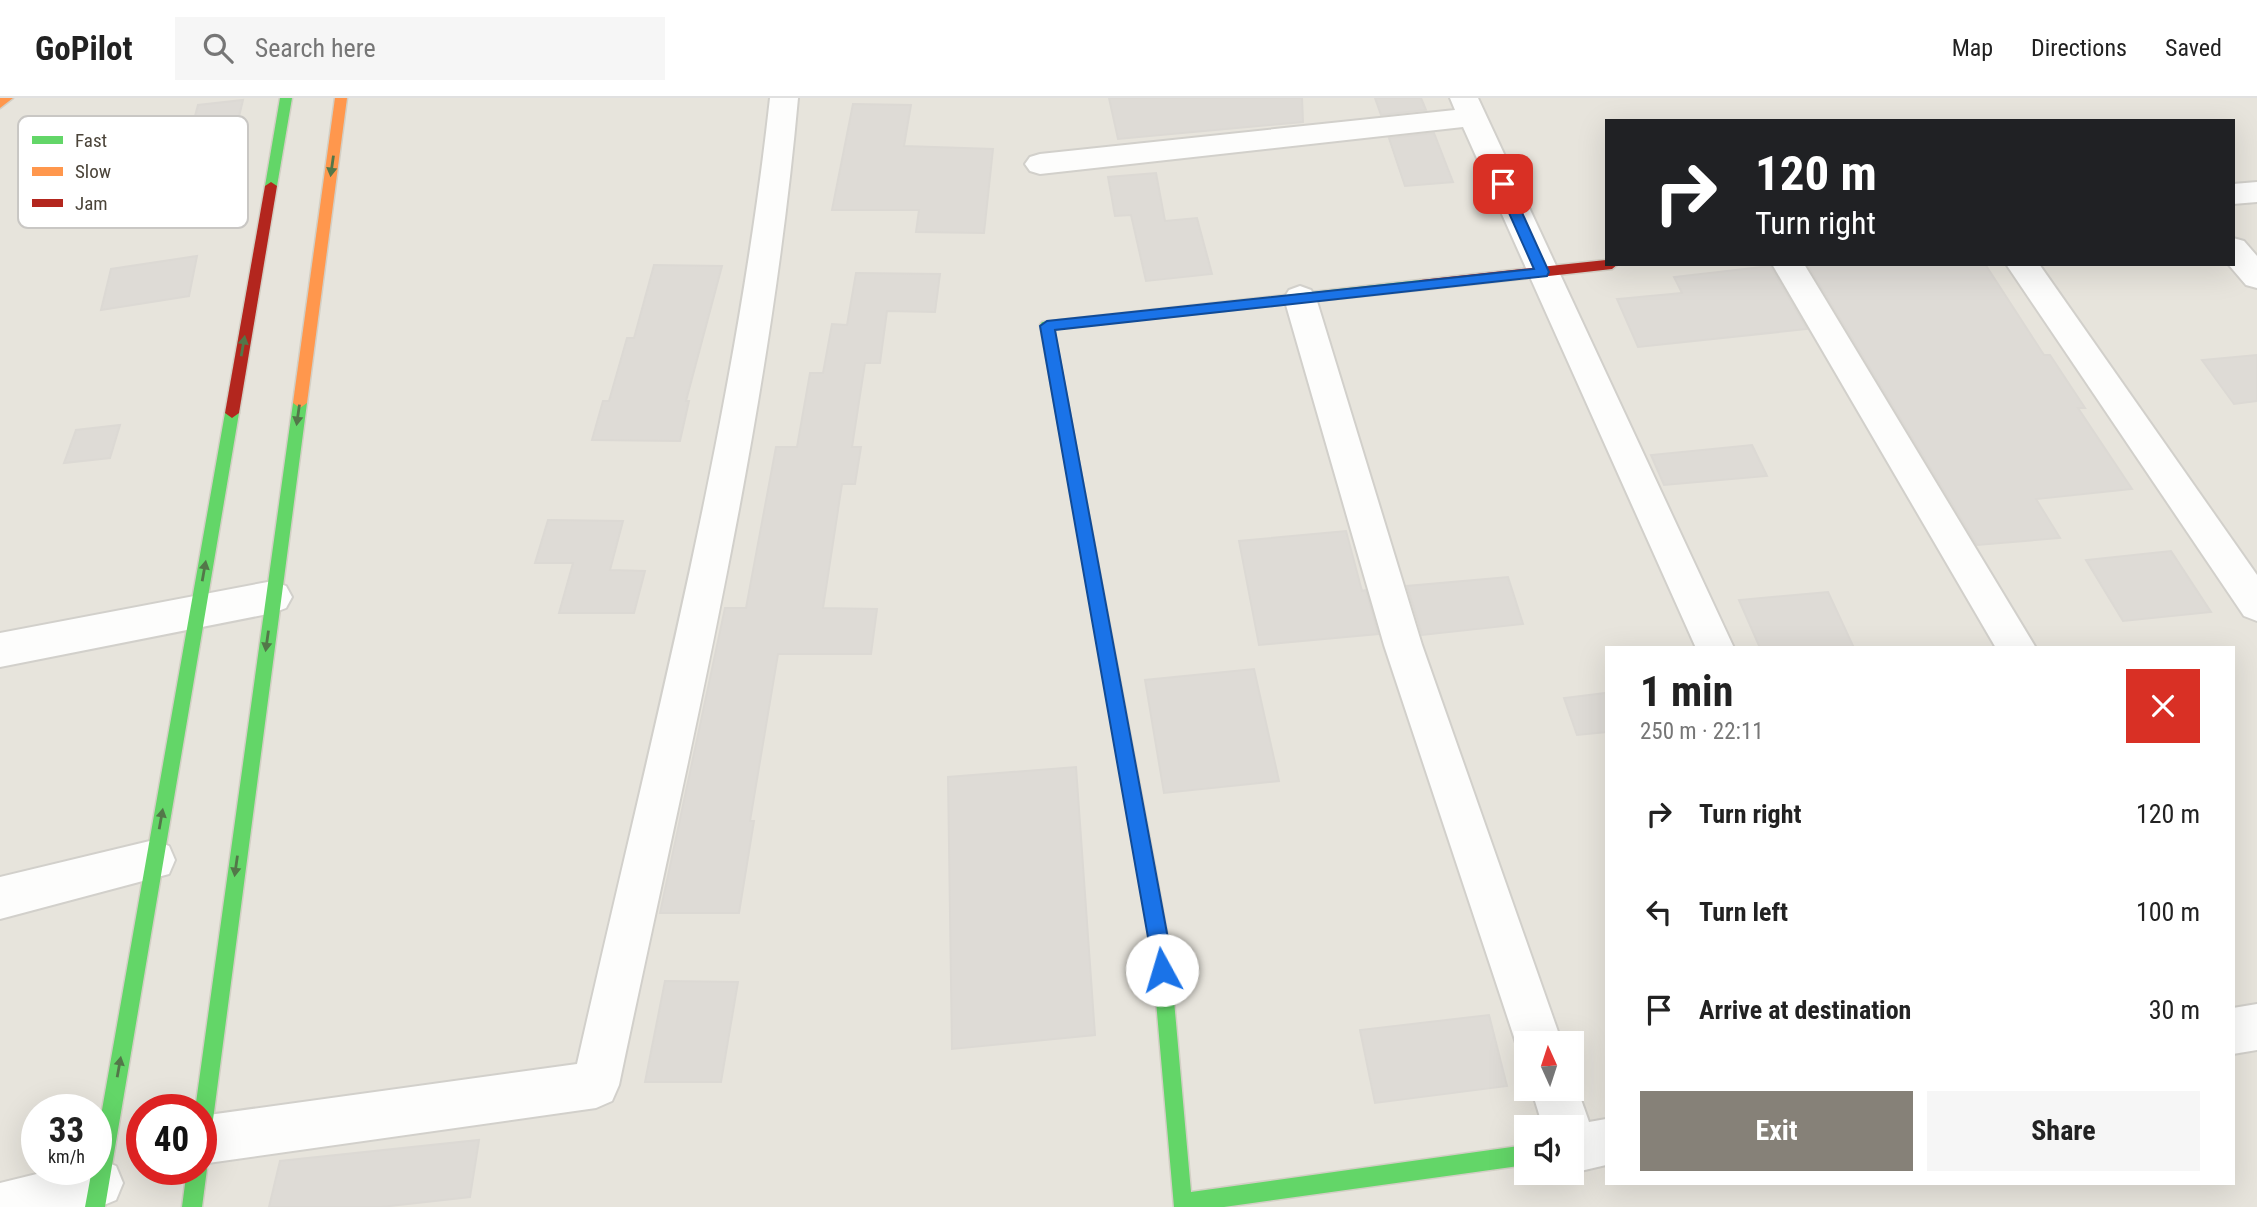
<!DOCTYPE html>
<html lang="en">
<head>
<meta charset="utf-8">
<style>
	:root { --surface:#fff; --page:#f6f6f6; --text:#222; --muted:#767676; --line:#e0e0e0; --accent:#868178 }
	body { margin:0; font-family:"Roboto Condensed",sans-serif; background:var(--page); color:var(--text); height:100vh; display:flex; flex-direction:column; font-size:26px; white-space:nowrap }
	* { box-sizing:border-box; margin:0 }
	p { font-size:23px; color:var(--muted) }
	.icon { flex:none; width:38px; height:38px; fill:none; stroke:currentColor; stroke-width:2; stroke-linecap:round; stroke-linejoin:round }
	.map { position:relative; flex:1; overflow:hidden }
	.side { position:absolute; left:1605px; top:548px; width:630px; height:539px; display:flex; flex-direction:column; background:var(--surface); border-radius:0px; box-shadow:0 7px 28px #0002 }
	.side>* { flex:none }
	.hud { position:absolute; left:1605px; top:21px; width:630px; height:147px; border-radius:0px; box-shadow:0 7px 28px #0002; background:#202124; color:#fff; overflow:hidden }
	.needle { width:46px; rotate:357deg }
	.fabs { position:absolute; left:1514px; top:933px; display:grid; gap:14px }
	.fabs a { display:grid; place-items:center; width:70px; height:70px; border-radius:0px; background:var(--surface); box-shadow:0 7px 28px #0002; font-size:35px }
	.speed { position:absolute; left:21px; top:996px; display:flex; gap:14px; font-size:35px; font-weight:700; text-align:center }
	.speed>* { display:grid; place-content:center; width:91px; height:91px; border-radius:50%; background:var(--surface); box-shadow:0 7px 28px #0002; line-height:1 }
	.speed small { font-size:18px; font-weight:400 }
	.speed .limit { border:10px solid #d22; background:#fff; color:#111 }
	.pin { position:absolute; display:grid; place-items:center; width:60px; height:60px; color:#fff; margin:-30px; border-radius:14px; box-shadow:0 4px 10px #0006 }
	.me { position:absolute; width:77px; margin:-38px; rotate:354deg; stroke-linejoin:round; filter:drop-shadow(0 0 5px #0008) }
	.turn { display:flex; align-items:center; gap:24px; height:147px; padding:0 35px; font-size:32px }
	.turn .icon { width:91px; height:91px; stroke-width:2.5 }
	.turn b { display:block; font-size:49px; line-height:60px }
	.round { display:grid; place-items:center; flex:none; width:74px; height:74px; border-radius:0px; background:var(--page) }
	.overview { display:flex; align-items:center; justify-content:space-between; height:119px; padding:0 35px }
	h1 { font-size:42px; font-weight:700; line-height:52px }
	.cta { display:flex; gap:14px; margin-top:auto; padding:14px 35px }
	.cta a { flex:1; height:80px; border-radius:0px; background:var(--accent); color:#fff; font-size:28px; font-weight:700; line-height:80px; text-align:center }
	.cta a+a { background:var(--page); color:var(--text) }
	ul { padding:0; list-style:none }
	li { display:flex; align-items:center; gap:21px; height:98px; padding:0 35px }
	li div { flex:1 }
	li b { display:block; font-size:26px }
	li em { font-style:normal }
	header { display:flex; align-items:center; gap:42px; box-sizing:border-box; height:98px; padding:0 35px; background:var(--surface); border-bottom:2px solid var(--line) }
	header strong { font-size:33px }
	nav { display:flex; gap:38px; margin-inline-start:auto; font-size:24px }
	.search { width:490px; height:63px; background:var(--page); display:flex; align-items:center; gap:18px; box-sizing:border-box; padding:0 24px; border-radius:0px; color:var(--muted); font-size:26px }
	.map>svg:first-child { display:block }
</style>
</head>
<body>
<header>
<strong>GoPilot</strong>
<div class="search"><svg class="icon" aria-label="search" viewBox="0 0 24 24"><circle cx="10" cy="10" r="6"/><path d="M15 15l6 6"/></svg>Search here</div>
<nav><a>Map</a><a>Directions</a><a>Saved</a></nav>
</header>
<div class="map">
<svg width="2257" height="1109" viewBox="0 0 2257 1109">
	<rect width="100%" height="100%" fill="#f4f2ee"/>
	<!-- residential -->
	<path fill="#e7e4dc" fill-rule="evenodd" d="M 0,0 L 2257,0 L 2257,1109 L 0,1109 ZM 1606,23 L 2233,23 L 2233,166 L 1606,166 ZM 1606,550 L 2233,550 L 2233,1085 L 1606,1085 ZM 1526,945 L 1572,945 L 1572,990 L 1526,990 ZM 37,1012 L 96,1012 L 96,1071 L 37,1071 ZM 142,1012 L 201,1012 L 201,1071 L 142,1071 ZM 1526,1029 L 1572,1029 L 1572,1074 L 1526,1074 Z"/>
	<!-- building -->
	<g fill="#dedbd6" stroke="#dcd9d4" stroke-width="2">
		<polygon points="1109,0 1302,0 1303,24 1118,41"/>
		<polygon points="1375,0 1421,0 1426,12 1381,17"/>
		<polygon points="243,2 230,56 183,62 198,7"/>
		<polygon points="853,6 911,7 904,48 993,51 984,135 916,134 919,112 832,112"/>
		<polygon points="1434,35 1453,84 1405,88 1389,40"/>
		<polygon points="1156,75 1165,123 1197,120 1212,176 1146,183 1131,117 1115,118 1108,79"/>
		<polygon points="197,158 189,198 101,212 111,171"/>
		<polygon points="1807,166 1985,166 2044,257 2050,257 2085,310 2078,310 2132,391 2036,401 2060,440 1977,447"/>
		<polygon points="654,167 722,168 686,303 689,303 680,343 592,342 603,303 609,303 627,240 634,240"/>
		<polygon points="1770,168 1807,231 1638,249 1617,201 1682,195 1674,179"/>
		<polygon points="856,175 940,176 935,214 887,213 880,265 865,265 852,349 861,349 855,386 842,386 823,510 877,511 871,556 778,556 750,723 754,723 739,815 660,815 725,510 746,510 776,349 797,349 810,275 823,275 832,226 847,227"/>
		<polygon points="2257,257 2257,303 2234,306 2202,262"/>
		<polygon points="120,327 110,360 64,365 76,332"/>
		<polygon points="1752,347 1767,378 1664,387 1651,357"/>
		<polygon points="548,422 623,423 610,472 645,473 634,515 559,515 573,465 535,465"/>
		<polygon points="1346,433 1362,493 1366,492 1378,536 1259,547 1239,443"/>
		<polygon points="2171,453 2211,514 2123,523 2086,462"/>
		<polygon points="1508,479 1523,526 1422,537 1407,488"/>
		<polygon points="1828,494 1854,550 1760,550 1739,502"/>
		<polygon points="1254,571 1279,683 1164,695 1145,582"/>
		<polygon points="1606,595 1606,634 1577,637 1564,600"/>
		<polygon points="1076,669 1095,937 952,951 948,679"/>
		<polygon points="665,883 738,884 721,984 645,984"/>
		<polygon points="1489,917 1507,988 1375,1005 1360,932"/>
		<polygon points="479,1042 470,1099 381,1109 269,1109 280,1063"/>
	</g>
	<g fill="none" stroke-linecap="round" stroke-linejoin="round">
		<defs>
			<g id="street">
				<path d="M 770,0 L 798,0 C 768,333 687,660 619,987 L 612,1003 L 596,1010 L 201,1066 L 201,1018 L 577,966 C 649,646 734,327 770,0 Z"/>
				<polygon points="1450,0 1478,0 1734,550 1696,550 1463,29 1040,76 1030,73 1025,66 1030,59 1040,56 1455,12"/>
				<polygon points="2257,84 2257,104 2233,106 2233,86"/>
				<polygon points="2233,140 2244,143 2257,158 2257,190 2246,187 2228,166 2233,166"/>
				<polygon points="1772,166 1804,166 2036,550 1996,550"/>
				<polygon points="2006,166 2039,166 2257,477 2257,523 2244,518"/>
				<polygon points="1300,188 1311,192 1316,200 1422,547 1562,945 1526,945 1526,962 1516,945 1384,547 1284,200 1289,192"/>
				<polygon points="273,483 286,488 292,499 286,510 273,515 0,569 0,535"/>
				<polygon points="154,742 169,748 175,762 169,776 0,821 0,779"/>
				<polygon points="2257,906 2257,952 2233,956 2233,910"/>
				<polygon points="1572,976 1589,1024 1606,1021 1606,1067 1572,1075 1572,1029 1543,1029 1531,990 1572,990"/>
				<polygon points="99,1061 116,1068 123,1085 116,1102 99,1109 0,1109 0,1085 57,1071 96,1071 96,1062"/>
			</g>
			<g id="fast">
				<polygon points="280,0 292,0 277,88 271,92 265,88"/>
				<polygon points="1420,182 1427,187 1420,192 1054,231 1118,571 1116,576 1110,578 1104,576 1040,227 1042,224"/>
				<polygon points="300,300 307,305 211,1037 208,1044 201,1047 201,1012 195,1012 293,305"/>
				<polygon points="232,310 239,315 105,1109 85,1109 92,1071 96,1071 96,1046 225,315"/>
				<polygon points="1146,761 1152,763 1155,769 1169,846 1191,1094 1526,1047 1526,1067 1224,1109 1174,1109 1151,846 1137,769 1140,763"/>
				<polygon points="201,1063 207,1071 202,1109 182,1109 187,1071 201,1071"/>
			</g>
			<g id="slow">
				<polygon points="0,0 13,0 0,10"/>
				<polygon points="335,0 347,0 307,305 300,310 293,305"/>
			</g>
			<g id="jam">
				<polygon points="271,84 277,88 239,315 232,320 225,315 265,88"/>
				<polygon points="1606,162 1606,166 1618,166 1612,171 1420,192 1413,187 1420,182"/>
				<polygon points="1110,564 1116,566 1118,571 1155,769 1152,775 1146,777 1140,775 1137,769 1102,571 1104,566"/>
			</g>
		</defs>
		<!-- street casing -->
		<use href="#street" stroke="#d2d0cb" stroke-width="4"/>
		<!-- fast casing -->
		<use href="#fast" stroke="#d3cfc5" stroke-width="3"/>
		<!-- slow casing -->
		<use href="#slow" stroke="#d3cfc5" stroke-width="3"/>
		<!-- jam casing -->
		<use href="#jam" stroke="#d3cfc5" stroke-width="3"/>
		<!-- street -->
		<use href="#street" fill="#fdfdfc" fill-rule="evenodd"/>
		<!-- fast -->
		<use href="#fast" fill="#63d668" fill-rule="evenodd"/>
		<!-- slow -->
		<use href="#slow" fill="#ff974d" fill-rule="evenodd"/>
		<!-- jam -->
		<use href="#jam" fill="#b3261e" fill-rule="evenodd"/>
	</g>
	<!-- one-way arrows -->
	<defs><path id="oneway-solid" d="M-6-.8H1V-3.2L6.5 0L1 3.2V.8H-6Z" transform="scale(1.75)"/></defs>
	<g fill="#537749">
		<use href="#oneway-solid" transform="translate(332 68) rotate(98)"/>
		<use href="#oneway-solid" transform="translate(243 248) rotate(-80)"/>
		<use href="#oneway-solid" transform="translate(298 317) rotate(98)"/>
		<use href="#oneway-solid" transform="translate(204 473) rotate(-80)"/>
		<use href="#oneway-solid" transform="translate(267 543) rotate(98)"/>
		<use href="#oneway-solid" transform="translate(161 721) rotate(-80)"/>
		<use href="#oneway-solid" transform="translate(236 768) rotate(98)"/>
		<use href="#oneway-solid" transform="translate(119 969) rotate(-80)"/>
	</g>
	<!-- route -->
	<polygon fill="#1a73e8" stroke="#114b97" stroke-width="2" points="1503,82 1509,86 1549,174 1547,178 1055,232 1169,846 1171,872 1168,879 1162,881 1155,879 1040,228 1047,223 1534,171 1496,86"/>
	<!-- legend -->
	<rect x="18" y="18" width="230" height="112" rx="10" fill="#fff" stroke="#c9c7c4" stroke-width="2"/>
	<rect x="32" y="38" width="31" height="8" fill="#63d668"/>
	<rect x="32" y="69" width="31" height="9" fill="#ff974d"/>
	<rect x="32" y="101" width="31" height="8" fill="#b3261e"/>
	<g font-size="19" fill="#4b4439">
		<text x="75" y="49">Fast</text>
		<text x="75" y="80">Slow</text>
		<text x="75" y="112">Jam</text>
	</g>
</svg>
<div class="fabs">
<a><svg class="needle" viewBox="-14 -14 28 28"><path d="M0-13l5 13h-10z" fill="#e53935"/><path d="M0 13l5-13h-10z" fill="#767676"/></svg></a>
<a><svg class="icon" aria-label="sound" viewBox="0 0 24 24"><path d="M4 9h4l5-4v14l-5-4H4zM17 9q2 3 0 6"/></svg></a>
</div>
<div class="speed"><div>33<small>km/h</small></div><div class="limit">40</div></div>
<div class="pin" style="left:1503px;top:86px;background:#d93025"><svg class="icon" aria-label="arrive" viewBox="0 0 24 24"><path d="M6 21V4h12l-3 4 3 4H6"/></svg></div>
<svg class="me" style="left:1162px;top:872px" viewBox="-20 -20 40 40"><circle r="19" fill="#fff"/><path d="M0-13L10 11 0 6-10 11z" fill="#1a73e8"/></svg>
<div class="hud">
<div class="turn"><svg class="icon" aria-label="right" viewBox="0 0 24 24"><path d="M7 20v-9h11M14 6l5 5-5 5"/></svg><div><b>120 m</b>Turn right</div></div>
</div>
<section class="side">
<div class="overview"><div><h1>1 min</h1><p>250 m · 22:11</p></div><a class="round" style="background:#d93025;color:#fff"><svg class="icon" aria-label="close" viewBox="0 0 24 24"><path d="M6 6l12 12M18 6L6 18"/></svg></a></div>
<ul>
<li><svg class="icon" aria-label="right" viewBox="0 0 24 24"><path d="M7 20v-9h11M14 6l5 5-5 5"/></svg><div><b>Turn right</b></div><em>120 m</em></li>
<li><svg class="icon" aria-label="left" viewBox="0 0 24 24"><path d="M17 20v-9H6M10 6l-5 5 5 5"/></svg><div><b>Turn left</b></div><em>100 m</em></li>
<li><svg class="icon" aria-label="arrive" viewBox="0 0 24 24"><path d="M6 21V4h12l-3 4 3 4H6"/></svg><div><b>Arrive at destination</b></div><em>30 m</em></li>
</ul>
<div class="cta"><a>Exit</a><a>Share</a></div>
</section>
</div>
</body>
</html>
